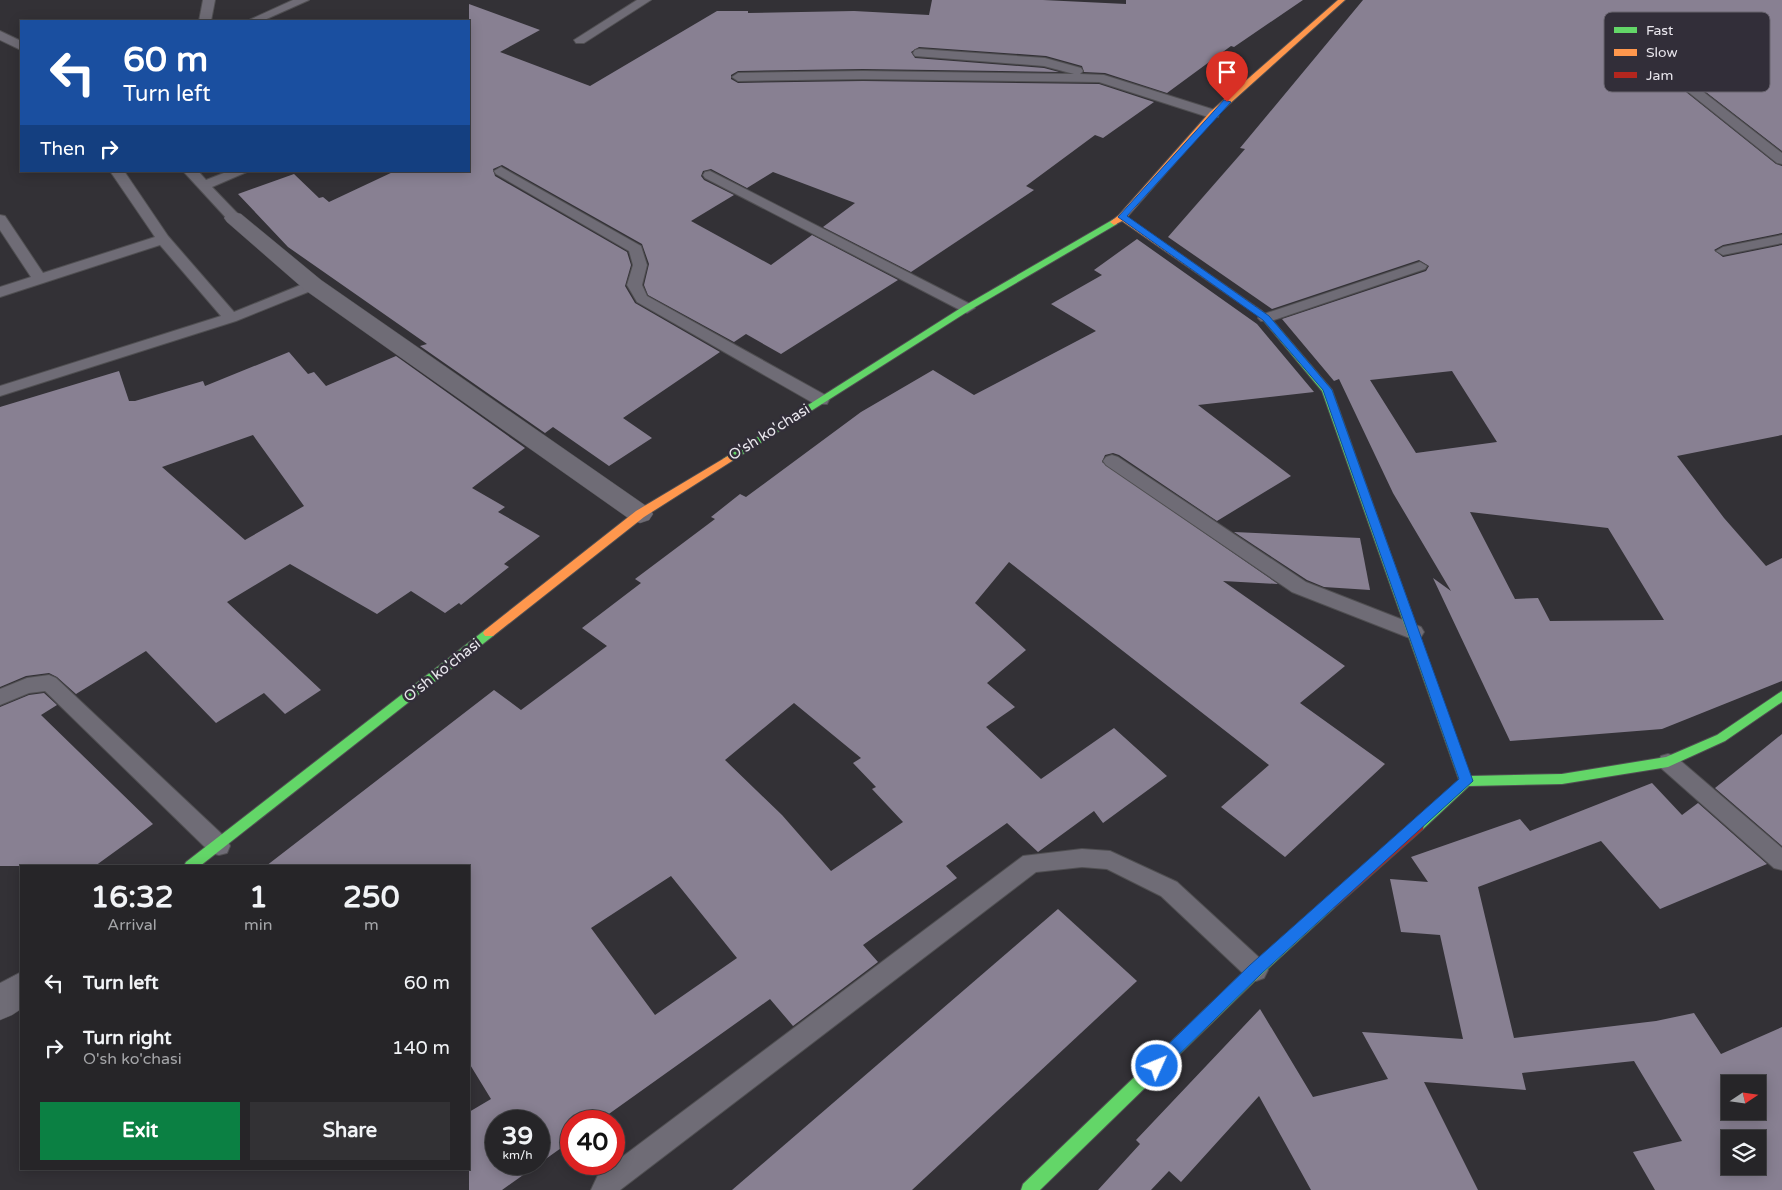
<!DOCTYPE html>
<html lang="en">
<head>
<meta charset="utf-8">
<style>
	:root { --surface:#262528; --page:#323134; --text:#f1f3f6; --muted:#a4a5a8; --line:#424245; --accent:#0b8043 }
	body { margin:0; font-family:"Varela Round",sans-serif; background:var(--page); color:var(--text); height:100vh; display:flex; flex-direction:column; font-size:19px; white-space:nowrap }
	* { box-sizing:border-box; margin:0 }
	p { font-size:16px; color:var(--muted) }
	.icon { flex:none; width:28px; height:28px; fill:none; stroke:currentColor; stroke-width:2; stroke-linecap:round; stroke-linejoin:round }
	.map { position:relative; flex:1; overflow:hidden }
	.panel { position:absolute; left:20px; top:865px; width:450px; height:305px; display:flex; flex-direction:column; background:var(--surface); border-radius:0px; box-shadow:0 2px 12px #0003,0 0 0 1px var(--line) }
	.panel>* { flex:none }
	.hud { position:absolute; left:20px; top:20px; width:450px; height:152px; border-radius:0px; box-shadow:0 2px 12px #0003,0 0 0 1px var(--line); background:#1a4fa0; color:#fff; overflow:hidden }
	.needle { width:32px; rotate:77deg }
	.fabs { position:absolute; left:1721px; top:1075px; display:grid; gap:10px }
	.fabs a { display:grid; place-items:center; width:45px; height:45px; border-radius:0px; background:var(--surface); box-shadow:0 2px 12px #0003,0 0 0 1px var(--line); font-size:25px }
	.speed { position:absolute; left:485px; top:1110px; display:flex; gap:10px; font-size:25px; font-weight:700; text-align:center }
	.speed>* { display:grid; place-content:center; width:65px; height:65px; border-radius:50%; background:var(--surface); box-shadow:0 2px 12px #0003,0 0 0 1px var(--line); line-height:1 }
	.speed small { font-size:12px; font-weight:400 }
	.speed .limit { border:8px solid #d22; background:#fff; color:#111 }
	.pin { position:absolute; display:grid; place-items:center; width:42px; height:42px; color:#fff; margin:-51px -21px; border-radius:50% 50% 50% 0; rotate:-45deg; box-shadow:0 0 5px #0007 }
	.pin .icon { rotate:45deg }
	.me { position:absolute; width:55px; margin:-28px; rotate:46deg; stroke-linejoin:round; filter:drop-shadow(0 0 4px #0008) }
	.turn { display:flex; align-items:center; gap:18px; height:105px; padding:0 20px; font-size:22px }
	.turn .icon { width:65px; height:65px; stroke-width:2.5 }
	.turn b { display:block; font-size:35px; line-height:42px }
	.then { display:flex; align-items:center; height:48px; padding:0 20px; background:#0003; gap:10px; font-size:19px }
	.eta { display:flex; justify-content:space-evenly; align-items:center; height:85px; text-align:center }
	.eta b { font-size:30px; font-weight:800; line-height:35px }
	.cta { display:flex; gap:10px; margin-top:auto; padding:10px 20px }
	.cta a { flex:1; height:58px; border-radius:0px; background:var(--accent); color:#fff; font-size:20px; font-weight:800; line-height:58px; text-align:center }
	.cta a+a { background:var(--page); color:var(--text) }
	ul { padding:0; list-style:none }
	li { display:flex; align-items:center; gap:15px; height:65px; padding:0 20px }
	li div { flex:1 }
	li b { display:block; font-size:19px }
	li em { font-style:normal }
	.map>svg:first-child { display:block }
</style>
</head>
<body>
<div class="map">
<svg width="1782" height="1190" viewBox="0 0 1782 1190">
	<rect width="100%" height="100%" fill="#333136"/>
	<!-- building -->
	<g fill="#888092" fill-rule="evenodd">
		<polygon points="932,0 1043,0 1126,4 1126,0 1303,0 1234,47 1231,46 1167,93 1105,73 1084,72 1082,66 1046,56 919,47 911,52 915,58 1044,68 1059,72 863,69 738,71 731,75 731,79 738,83 863,81 1099,84 1154,102 1103,138 1095,135 1026,186 1034,190 911,272 823,227 855,203 773,172 747,188 711,169 703,171 701,176 704,180 734,195 691,221 771,265 812,235 898,280 781,354 746,334 734,342 648,295 644,285 649,264 642,244 502,165 493,169 495,176 627,252 631,265 625,286 635,303 720,352 623,418 652,438 609,466 553,427 545,433 420,346 427,344 288,247 238,194 294,174 319,198 323,197 329,202 395,171 469,171 469,4 540,30 500,52 590,86 717,11 748,11 748,13 854,11 929,15"/>
		<path d="M 1363,0 L 1782,0 L 1782,151 L 1622,27 L 1613,32 L 1616,36 L 1776,164 L 1782,166 L 1782,233 L 1723,245 L 1714,250 L 1723,257 L 1782,245 L 1782,435 L 1677,456 L 1724,518 L 1766,566 L 1782,558 L 1782,681 L 1662,729 L 1510,741 L 1433,578 L 1451,591 L 1393,493 L 1339,379 L 1334,381 L 1282,319 L 1426,271 L 1429,266 L 1419,260 L 1272,309 L 1168,237 L 1245,149 L 1240,148 ZM 1452,371 L 1497,442 L 1416,453 L 1370,380 ZM 1470,512 L 1608,528 L 1664,620 L 1550,621 L 1538,598 L 1515,599 Z"/>
		<path d="M 1137,239 L 1257,324 L 1314,392 L 1198,405 L 1291,476 L 1217,521 L 1119,455 L 1113,453 L 1105,455 L 1102,462 L 1278,584 L 1223,581 L 1345,666 L 1300,703 L 1385,764 L 1285,857 L 1221,807 L 1269,765 L 1009,562 L 975,603 L 1026,650 L 987,683 L 1015,707 L 986,727 L 1041,779 L 1114,728 L 1167,776 L 1103,823 L 1094,811 L 1038,852 L 1007,823 L 946,866 L 957,878 L 863,945 L 878,962 L 793,1026 L 770,999 L 599,1121 L 571,1121 L 571,1141 L 502,1190 L 469,1190 L 469,1112 L 491,1099 L 469,1063 L 469,866 L 266,866 L 494,690 L 521,710 L 607,646 L 582,628 L 641,583 L 635,579 L 715,519 L 711,517 L 740,494 L 746,497 L 861,412 L 933,370 L 974,395 L 1096,331 L 1051,304 L 1102,275 L 1094,270 ZM 794,703 L 861,758 L 853,763 L 876,787 L 872,789 L 903,822 L 831,871 L 782,815 L 725,760 ZM 671,876 L 737,958 L 655,1015 L 591,928 ZM 496,1121 L 539,1121 L 539,1164 L 496,1164 Z"/>
		<path d="M 289,352 L 308,374 L 314,372 L 326,386 L 396,356 L 525,448 L 472,488 L 505,507 L 498,512 L 540,536 L 504,564 L 509,567 L 461,605 L 459,603 L 445,613 L 411,591 L 377,614 L 290,564 L 227,602 L 321,690 L 285,714 L 264,693 L 216,723 L 146,651 L 76,694 L 57,677 L 49,673 L 26,676 L 0,687 L 0,407 L 119,371 L 129,401 L 135,401 L 203,381 L 205,386 ZM 253,435 L 304,506 L 245,540 L 162,467 Z"/>
		<polygon points="1234,532 1360,538 1370,590 1324,587 1307,580"/>
		<polygon points="44,693 57,705 41,715 153,824 95,866 0,866 0,707 29,695"/>
		<polygon points="1782,734 1782,846 1715,788"/>
		<path d="M 1652,783 L 1682,815 L 1698,803 L 1767,864 L 1660,909 L 1601,841 L 1478,887 L 1514,1038 L 1656,1021 L 1694,1013 L 1721,1054 L 1782,1027 L 1782,1190 L 1655,1190 L 1633,1152 L 1682,1141 L 1634,1061 L 1522,1073 L 1526,1090 L 1424,1082 L 1478,1190 L 1311,1190 L 1259,1096 L 1181,1182 L 1169,1171 L 1151,1190 L 1098,1190 L 1140,1144 L 1136,1140 L 1260,1009 L 1313,1097 L 1388,1079 L 1362,1032 L 1463,1039 L 1440,935 L 1401,932 L 1390,879 L 1428,882 L 1411,857 L 1520,819 L 1530,831 ZM 1730,1084 L 1758,1084 L 1758,1111 L 1730,1111 ZM 1730,1139 L 1758,1139 L 1758,1166 L 1730,1166 Z"/>
		<polygon points="1058,909 1137,981 912,1190 732,1190"/>
	</g>
	<g fill="none" stroke-linecap="round" stroke-linejoin="round">
		<defs>
			<g id="lane">
				<polygon points="203,0 215,0 211,21 199,21"/>
				<polygon points="293,0 309,0 262,21 247,21"/>
				<polygon points="637,0 651,0 584,43 576,43 574,40"/>
				<polygon points="1621,28 1782,153 1782,164 1777,163 1617,35 1615,32"/>
				<polygon points="0,31 21,41 21,50 0,40"/>
				<polygon points="919,49 1045,58 1081,68 1083,71 1080,74 1104,75 1218,111 1219,114 1218,117 1208,117 1099,82 863,79 738,81 732,77 738,73 863,71 1074,74 1044,66 915,56 913,53 915,50"/>
				<polygon points="501,167 641,246 647,265 642,285 647,296 827,396 829,400 827,404 815,404 637,302 627,285 633,265 629,251 496,174 494,171"/>
				<polygon points="110,171 124,171 168,236 234,312 308,282 318,282 320,285 318,288 236,321 0,396 0,386 221,316 160,245 0,297 0,287 31,277 0,230 0,215 5,216 43,273 155,237"/>
				<polygon points="183,171 198,171 206,180 229,171 249,171 212,187 239,215 241,218 239,221 229,221"/>
				<polygon points="710,171 972,305 975,308 967,313 962,311 705,178 703,175 705,172"/>
				<polygon points="1782,235 1782,243 1723,255 1716,251 1723,247"/>
				<polygon points="1420,262 1427,266 1425,269 1271,321 1261,321 1258,318 1261,315"/>
				<polygon points="1112,455 1118,457 1306,582 1421,627 1424,632 1421,637 1414,639 1407,637 1292,592 1106,465 1103,461 1106,457"/>
				<polygon points="49,675 56,678 227,839 230,846 227,853 219,855 211,853 45,691 29,693 0,705 0,689 27,678"/>
				<polygon points="1668,754 1675,756 1782,848 1782,870 1774,868 1661,768 1658,762 1661,756"/>
				<polygon points="1082,849 1110,851 1177,882 1264,962 1268,970 1264,978 1256,981 1248,978 1161,896 1107,869 1082,867 1036,872 620,1190 591,1190 598,1175 1023,856"/>
			</g>
			<g id="street">
				<polygon points="234,212 241,214 321,280 649,508 653,514 649,520 640,523 631,520 305,290 227,222 224,218 227,214"/>
				<polygon points="21,972 21,1009 12,1015 0,1020 0,983"/>
			</g>
			<g id="fast">
				<polygon points="1114,219 1117,220 1117,224 970,310 732,461 724,461 723,459 964,306"/>
				<polygon points="1257,308 1269,316 1332,390 1470,776 1562,774 1666,757 1717,735 1782,691 1782,702 1725,741 1668,767 1562,784 1469,786 1423,829 1418,830 1413,829 1412,825 1413,821 1459,780 1322,391 1263,320 1252,311"/>
				<polygon points="489,629 493,630 495,633 493,636 200,866 184,866 186,862 485,630"/>
				<polygon points="1329,898 1334,900 1336,904 1334,908 1261,975 1040,1190 1021,1190 1023,1184 1251,965 1324,900"/>
			</g>
			<g id="slow">
				<polygon points="1338,0 1345,0 1216,116 1127,217 1262,311 1260,313 1254,313 1122,221 1114,225 1110,222 1119,215 1210,112"/>
				<polygon points="728,456 732,457 733,459 732,461 644,517 493,636 485,636 483,633 485,630 636,511"/>
			</g>
			<polygon id="jam" points="1418,820 1423,821 1424,825 1423,829 1334,908 1329,910 1324,908 1322,904 1324,900 1413,821"/>
		</defs>
		<!-- lane casing -->
		<use href="#lane" stroke="#504f52" stroke-width="2"/>
		<!-- street casing -->
		<use href="#street" stroke="#504f52" stroke-width="1"/>
		<!-- fast casing -->
		<use href="#fast" stroke="#504f52" stroke-width="2"/>
		<!-- slow casing -->
		<use href="#slow" stroke="#504f52" stroke-width="2"/>
		<!-- jam casing -->
		<use href="#jam" stroke="#504f52" stroke-width="2"/>
		<!-- lane -->
		<use href="#lane" fill="#6f6c76" fill-rule="evenodd"/>
		<!-- street -->
		<use href="#street" fill="#6f6c76" fill-rule="evenodd"/>
		<!-- fast -->
		<use href="#fast" fill="#63d668" fill-rule="evenodd"/>
		<!-- slow -->
		<use href="#slow" fill="#ff974d" fill-rule="evenodd"/>
		<!-- jam -->
		<use href="#jam" fill="#b3261e" fill-rule="evenodd"/>
	</g>
	<!-- route -->
	<polygon fill="#1a73e8" stroke="#114b97" points="1224,100 1231,102 1127,216 1269,316 1332,390 1473,781 1261,974 1162,1071 1157,1073 1151,1071 1149,1066 1151,1061 1250,965 1459,779 1323,390 1263,320 1118,217"/>
	<g text-anchor="middle" stroke-width="5" stroke-linejoin="round" paint-order="stroke">
		<!-- street labels -->
		<g font-size="15" fill="#e9e6ed" stroke="#322e39">
			<text transform="translate(769 432) rotate(-32)" y="5">O'sh ko'chasi</text>
			<text transform="translate(442 670) rotate(-38)" y="5">O'sh ko'chasi</text>
		</g>
	</g>
	<!-- legend -->
	<rect x="1604" y="12" width="166" height="80" rx="8" fill="#322e39" stroke="#69656f" stroke-width="1"/>
	<rect x="1614" y="27" width="23" height="6" fill="#63d668"/>
	<rect x="1614" y="49" width="23" height="7" fill="#ff974d"/>
	<rect x="1614" y="72" width="23" height="6" fill="#b3261e"/>
	<g font-size="14" fill="#e9e6ed">
		<text x="1646" y="35">Fast</text>
		<text x="1646" y="57">Slow</text>
		<text x="1646" y="80">Jam</text>
	</g>
</svg>
<div class="fabs">
<a><svg class="needle" viewBox="-14 -14 28 28"><path d="M0-13l5 13h-10z" fill="#e53935"/><path d="M0 13l5-13h-10z" fill="#a4a5a8"/></svg></a>
<a><svg class="icon" aria-label="layers" viewBox="0 0 24 24"><path d="M12 4l9 5-9 5-9-5zM3 14l9 5 9-5"/></svg></a>
</div>
<div class="speed"><div>39<small>km/h</small></div><div class="limit">40</div></div>
<div class="pin" style="left:1227px;top:102px;background:#d93025"><svg class="icon" aria-label="arrive" viewBox="0 0 24 24"><path d="M6 21V4h12l-3 4 3 4H6"/></svg></div>
<svg class="me" style="left:1157px;top:1066px" viewBox="-20 -20 40 40"><circle r="17" fill="#1a73e8" stroke="#fff" stroke-width="3"/><path d="M0-11L8 9 0 5-8 9z" fill="#fff"/></svg>
<div class="hud">
<div class="turn"><svg class="icon" aria-label="left" viewBox="0 0 24 24"><path d="M17 20v-9H6M10 6l-5 5 5 5"/></svg><div><b>60 m</b>Turn left</div></div>
<div class="then">Then<svg class="icon" aria-label="right" viewBox="0 0 24 24"><path d="M7 20v-9h11M14 6l5 5-5 5"/></svg></div>
</div>
<section class="panel">
<div class="eta">
<div><b>16:32</b><p>Arrival</p></div>
<div><b>1</b><p>min</p></div>
<div><b>250</b><p>m</p></div>
</div>
<ul>
<li><svg class="icon" aria-label="left" viewBox="0 0 24 24"><path d="M17 20v-9H6M10 6l-5 5 5 5"/></svg><div><b>Turn left</b></div><em>60 m</em></li>
<li><svg class="icon" aria-label="right" viewBox="0 0 24 24"><path d="M7 20v-9h11M14 6l5 5-5 5"/></svg><div><b>Turn right</b><p>O'sh ko'chasi</p></div><em>140 m</em></li>
</ul>
<div class="cta"><a>Exit</a><a>Share</a></div>
</section>
</div>
</body>
</html>
